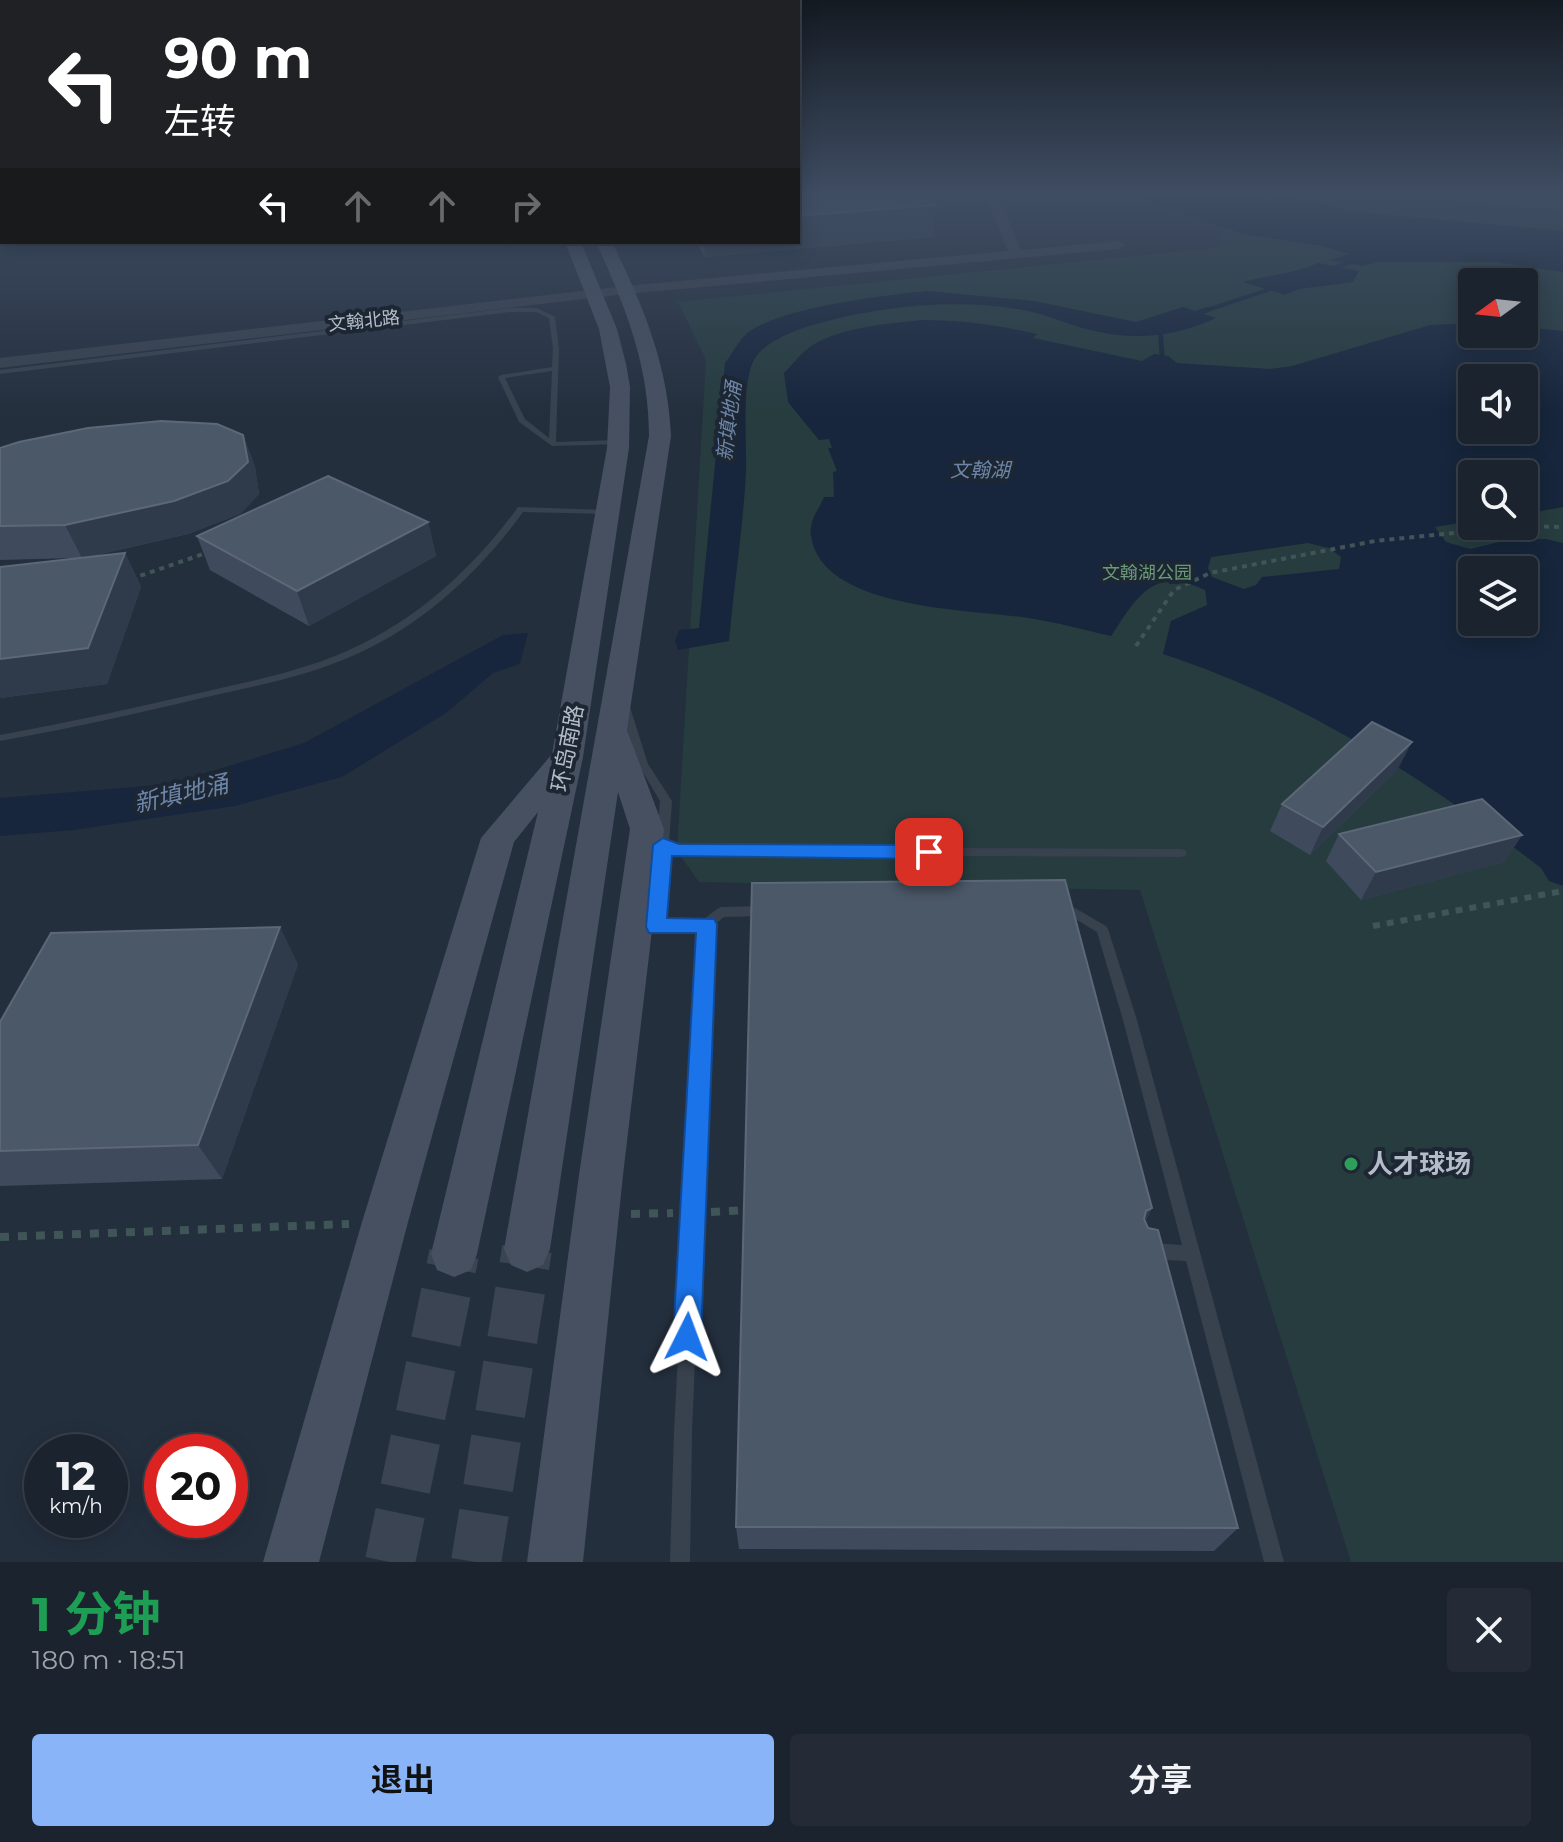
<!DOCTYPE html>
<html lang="zh">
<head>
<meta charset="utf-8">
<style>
	:root { --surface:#1b232e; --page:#242b36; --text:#f1f3f6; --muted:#a0a4aa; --line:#39404a; --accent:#8ab4f8 }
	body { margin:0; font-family:Montserrat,"Noto Sans SC",sans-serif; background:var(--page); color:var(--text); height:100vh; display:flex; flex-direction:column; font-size:30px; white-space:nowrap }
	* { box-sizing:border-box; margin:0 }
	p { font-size:26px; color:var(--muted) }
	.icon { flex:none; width:44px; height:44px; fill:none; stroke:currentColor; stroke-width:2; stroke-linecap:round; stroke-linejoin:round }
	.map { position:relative; height:1562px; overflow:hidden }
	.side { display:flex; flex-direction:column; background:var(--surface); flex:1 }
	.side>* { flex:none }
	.guide { position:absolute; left:0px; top:0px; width:800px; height:244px; box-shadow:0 4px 20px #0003,0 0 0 2px var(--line); background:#202124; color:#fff; overflow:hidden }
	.needle { width:52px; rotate:255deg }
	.tools { position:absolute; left:1458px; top:268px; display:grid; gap:16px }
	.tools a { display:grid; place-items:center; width:80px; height:80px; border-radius:8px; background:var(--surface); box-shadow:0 4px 20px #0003,0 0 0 2px var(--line); font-size:40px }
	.speed { position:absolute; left:24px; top:1434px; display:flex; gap:16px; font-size:40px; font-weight:700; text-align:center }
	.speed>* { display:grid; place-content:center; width:104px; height:104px; border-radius:50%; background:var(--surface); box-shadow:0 4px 20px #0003,0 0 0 2px var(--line); line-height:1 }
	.speed small { font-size:20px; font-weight:400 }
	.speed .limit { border:12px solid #d22; background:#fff; color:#111 }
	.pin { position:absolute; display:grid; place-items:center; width:68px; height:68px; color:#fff; margin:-34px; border-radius:16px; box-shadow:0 4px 12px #0006 }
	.me { position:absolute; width:88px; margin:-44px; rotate:3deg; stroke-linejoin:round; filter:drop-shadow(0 0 6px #0008) }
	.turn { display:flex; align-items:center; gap:28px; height:168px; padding:0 32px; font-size:36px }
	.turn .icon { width:104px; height:104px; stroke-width:2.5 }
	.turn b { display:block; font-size:56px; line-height:68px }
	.lanes { display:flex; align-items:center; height:76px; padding:0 32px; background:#0003; justify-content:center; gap:40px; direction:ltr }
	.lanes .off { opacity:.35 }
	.round { display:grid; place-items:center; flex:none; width:84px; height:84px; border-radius:8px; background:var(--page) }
	.overview { display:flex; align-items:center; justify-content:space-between; height:136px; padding:0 32px }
	h1 { font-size:48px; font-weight:700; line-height:60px; color:#1e9e55 }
	.primary-button { display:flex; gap:16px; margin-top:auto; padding:16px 32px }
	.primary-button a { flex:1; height:92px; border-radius:8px; background:var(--accent); color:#111; font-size:32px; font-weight:700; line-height:92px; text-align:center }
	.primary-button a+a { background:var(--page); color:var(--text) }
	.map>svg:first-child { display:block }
</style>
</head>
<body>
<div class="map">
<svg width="1563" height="1562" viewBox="0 0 1563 1562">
	<rect width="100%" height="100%" fill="#242f3e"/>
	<!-- green -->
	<path fill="#263c3f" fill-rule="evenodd" d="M 1241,194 L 1563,194 L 1563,1562 L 1351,1562 L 1140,890 L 699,882 L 677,851 L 706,360 L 678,302 L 1216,248 ZM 1472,282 L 1524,282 L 1524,334 L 1472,334 ZM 1472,378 L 1524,378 L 1524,430 L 1472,430 ZM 1472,474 L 1524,474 L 1524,526 L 1472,526 ZM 1472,570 L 1524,570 L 1524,622 L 1472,622 Z"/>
	<!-- water -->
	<g fill="#17263c" fill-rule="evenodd">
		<polygon points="1128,194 1280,194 1349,211 1563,231 1563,272 1496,262 1380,262 1362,266 1330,260 1349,254 1322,246 1242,234"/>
		<path d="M 1318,263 L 1359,271 L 1353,282 L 1300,289 L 1285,295 L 1243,282 C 1269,275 1294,274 1318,263 Z"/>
		<path d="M 927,291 L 1034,301 L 1136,322 L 1183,307 L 1216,318 C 1174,338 1131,341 1086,329 C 1067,324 1048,315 1028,311 C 964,298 886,305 824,322 C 801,328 769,338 755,358 C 741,380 747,445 746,472 C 743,528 734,585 729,641 L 678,650 L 675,641 L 679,630 L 699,628 L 725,363 C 732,354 739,340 747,333 C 785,306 881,296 927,291 Z"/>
		<path d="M 922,320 C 962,320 998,325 1037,334 L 1033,338 L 1142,361 L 1154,354 L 1168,356 L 1177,363 L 1270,369 L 1292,366 L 1430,325 L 1472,323 L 1472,334 L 1524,334 L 1524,327 L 1563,331 L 1563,507 L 1524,514 L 1524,474 L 1472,474 L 1472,521 L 1435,527 L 1446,542 L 1470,549 L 1508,540 L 1546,539 L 1563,543 L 1563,886 L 1549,881 L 1541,868 C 1425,779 1304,700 1163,654 L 1171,621 L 1207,605 L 1205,590 C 1153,565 1137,597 1111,636 C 1084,630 1056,622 1028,618 C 973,609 822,611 811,536 C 809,520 818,511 824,497 L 834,497 L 833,472 L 837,471 L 828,448 L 832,448 L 829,439 L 819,440 L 788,402 L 784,373 C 791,366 798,357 806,350 C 833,327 888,324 922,320 ZM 1472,378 L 1524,378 L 1524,430 L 1472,430 ZM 1308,543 L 1329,548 L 1341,557 L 1339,569 L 1262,577 L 1256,585 L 1244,589 L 1212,577 L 1208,568 L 1211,557 ZM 1472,570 L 1524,570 L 1524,622 L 1472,622 Z"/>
		<polygon points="528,633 520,664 493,673 446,713 342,777 235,806 74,830 0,836 0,798 170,784 304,743 503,635"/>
	</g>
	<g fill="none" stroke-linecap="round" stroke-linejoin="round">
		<!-- stream-far1 -->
		<g stroke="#17263c" stroke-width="4">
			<polyline points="1328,270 1357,260"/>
			<polyline points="1201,312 1277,287"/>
		</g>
		<!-- stream -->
		<g stroke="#17263c" stroke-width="5">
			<polyline points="1191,315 1207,310"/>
			<polyline points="1160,326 1162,355"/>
		</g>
		<!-- secondary-tunnel -->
		<g stroke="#3a4453" stroke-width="50" stroke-dasharray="50 25" stroke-linecap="butt">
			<polyline points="390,1562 454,1254"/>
			<polyline points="476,1562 527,1249"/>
		</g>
		<!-- path-far2 -->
		<g stroke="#3f5557" stroke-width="4" stroke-dasharray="5 5" stroke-linecap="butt">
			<polyline points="1524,526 1563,527"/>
			<polyline points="131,579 209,552"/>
			<polyline points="1136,646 1174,590 1210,573 1375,541 1522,526"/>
		</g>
		<!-- path-far1 -->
		<polyline stroke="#3f5557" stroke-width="6" stroke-dasharray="7 7" stroke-linecap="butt" points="1373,926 1563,891"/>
		<!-- path -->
		<g stroke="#3f5557" stroke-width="8" stroke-dasharray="9 9" stroke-linecap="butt">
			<polyline points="711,1212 746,1210"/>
			<polyline points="631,1214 673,1213"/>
			<polyline points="0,1237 349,1224"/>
		</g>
		<!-- service -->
		<g fill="#38414e" fill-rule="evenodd">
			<path d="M 511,308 L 537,308 L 555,317 L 559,349 L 556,442 L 619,440 L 623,442 L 622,444 L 552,446 L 519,422 L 498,377 L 501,375 L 552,367 L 553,349 L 549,318 L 536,312 L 511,312 L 0,374 L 0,370 ZM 552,371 L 549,438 L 525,419 L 505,378 Z"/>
			<path d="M 518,507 L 607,510 L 611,512 L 607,514 L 523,512 C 481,570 425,623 359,653 C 310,676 255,686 202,698 C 135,714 68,729 0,741 L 0,735 C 70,722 139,707 208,691 C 265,678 324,666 375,637 C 432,606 480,559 518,507 Z"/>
			<polygon points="625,704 630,707 648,764 672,801 669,843 678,847 1181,849 1185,850 1187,853 1185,856 1181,857 677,855 668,852 663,922 704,919 717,909 721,907 764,906 768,908 770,911 768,914 764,916 724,917 713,926 692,1432 690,1562 670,1562 674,1432 700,929 656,932 652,930 650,927 660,801 638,764 620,707"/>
			<polygon points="1061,900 1106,926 1108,929 1137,1020 1284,1562 1264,1562 1186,1261 1149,1259 1143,1257 1141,1251 1143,1245 1149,1243 1182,1245 1123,1020 1097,932 1057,908 1055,905 1057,902"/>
		</g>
		<!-- minor -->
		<polygon fill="#38414e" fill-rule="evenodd" points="1373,194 1417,194 1563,203 1563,209 1378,197"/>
		<!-- tertiary -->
		<g fill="#38414e" fill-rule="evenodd">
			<polygon points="896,194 944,194 938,198 887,202 881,198"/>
			<polygon points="985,194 997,194 1021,250 1119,241 1126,245 1119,249 626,294 0,368 0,358 626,286 1008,251"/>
		</g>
		<!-- secondary -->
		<g fill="#465061" fill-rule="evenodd">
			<polygon points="565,242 581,242 617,329 626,364 630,387 629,448 583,757 477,1254 471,1270 454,1277 437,1270 431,1254 538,812 514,842 408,1222 319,1562 263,1562 362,1222 481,838 552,754 607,448 610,387 599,329"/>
			<path d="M 596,242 L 612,242 C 643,306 668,364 671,436 L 627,730 L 664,829 L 623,1175 L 583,1562 L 527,1562 L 579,1175 L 630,829 L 618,792 L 550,1249 L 543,1265 L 527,1272 L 511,1265 L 504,1249 L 649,436 C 649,364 625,306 596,242 Z"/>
		</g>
	</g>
	<!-- wall -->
	<g fill="#3f4b5c">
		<polygon points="936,205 933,237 705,257 696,242 798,242"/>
		<polygon points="243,435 255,467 259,494 240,514 188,534 88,557 125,553 141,587 107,684 0,698 0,567 74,558 0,560 0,448"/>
		<polygon points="428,522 436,556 309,626 210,570 197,536"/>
		<polygon points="1398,769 1310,855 1270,831 1282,804"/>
		<polygon points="1339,834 1522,835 1504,862 1361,900 1326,861"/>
		<polygon points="298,964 222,1179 0,1186 0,1022"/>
		<polygon points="1152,1208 1145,1222 1238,1528 1214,1551 739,1549 736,1527"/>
	</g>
	<!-- shaded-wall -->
	<g fill="#2f3b4b">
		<polygon points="936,205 933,237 705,257 704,242 798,242 798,216"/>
		<polygon points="243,435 255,467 259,494 240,514 188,534 82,558 65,525"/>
		<polygon points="428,522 436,556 309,626 297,591"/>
		<polygon points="125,553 141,587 107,684 0,698 0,659"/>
		<polygon points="1412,742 1398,769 1310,855 1323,827"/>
		<polygon points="1522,835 1504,862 1361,900 1376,872"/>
		<polygon points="280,927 298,964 222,1179 198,1145"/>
		<polygon points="1152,1208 1136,1241 1146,1211"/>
	</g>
	<!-- building -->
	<g fill="#4b5868" stroke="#5c6777" stroke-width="2">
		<polygon points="798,194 923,194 936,205 798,216"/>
		<polygon points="161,421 217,424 243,435 248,462 228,481 174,501 65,525 0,526 0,448 19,442 88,428"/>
		<polygon points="328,476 428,522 297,591 197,536"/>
		<polygon points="125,553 88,648 0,659 0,567"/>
		<polygon points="1372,722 1412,742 1323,827 1282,804"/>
		<polygon points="1482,799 1522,835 1376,872 1339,834"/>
		<polygon points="1065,880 1152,1208 1146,1211 1144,1219 1148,1228 1158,1230 1238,1528 736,1527 752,883"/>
		<polygon points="280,927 198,1145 0,1151 0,1022 51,933"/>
	</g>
	<!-- sky -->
	<linearGradient id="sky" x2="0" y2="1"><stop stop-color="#141a22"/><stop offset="0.47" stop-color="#3f4d63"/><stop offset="1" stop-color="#3f4d63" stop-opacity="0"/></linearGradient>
	<rect width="1563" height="412" fill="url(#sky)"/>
	<!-- route -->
	<polygon fill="#1a73e8" stroke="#114b97" stroke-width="2" points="663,838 679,844 929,845 939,852 929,859 672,856 667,918 714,919 717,924 701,1337 697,1347 687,1351 677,1347 673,1337 696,933 649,933 646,927 653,845"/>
	<!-- markers -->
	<circle fill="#2e9e5b" stroke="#1d2633" stroke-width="3" cx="1351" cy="1164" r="8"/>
	<g text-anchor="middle" stroke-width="8" stroke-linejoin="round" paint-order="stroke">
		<!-- far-street labels -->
		<g font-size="18" fill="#b4bcc9" stroke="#1d2633">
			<text transform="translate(364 321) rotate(-6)" y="6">文翰北路</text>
		</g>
		<!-- far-park labels -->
		<g font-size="18" fill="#6b9a76" stroke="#1d2633">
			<text x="1147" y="579">文翰湖公园</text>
		</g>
		<!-- far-water labels -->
		<g font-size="20" font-style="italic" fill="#6d86a8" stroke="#1d2633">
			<text transform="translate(729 421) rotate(-83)" y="7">新填地涌</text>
			<text x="980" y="477">文翰湖</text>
		</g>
		<!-- street labels -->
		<g font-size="22" fill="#b4bcc9" stroke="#1d2633">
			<text transform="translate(567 748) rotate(-79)" y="8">环岛南路</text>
		</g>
		<!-- water labels -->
		<g font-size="24" font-style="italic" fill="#6d86a8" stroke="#1d2633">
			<text transform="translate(181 794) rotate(-13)" y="8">新填地涌</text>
		</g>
		<!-- near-poi labels -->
		<g font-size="26" font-weight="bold" fill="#b4bcc9" stroke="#1d2633" text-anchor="start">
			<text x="1367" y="1173">人才球场</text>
		</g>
	</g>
</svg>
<div class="tools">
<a><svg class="needle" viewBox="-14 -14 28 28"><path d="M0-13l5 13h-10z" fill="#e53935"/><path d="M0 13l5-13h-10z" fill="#a0a4aa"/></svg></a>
<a><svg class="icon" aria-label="sound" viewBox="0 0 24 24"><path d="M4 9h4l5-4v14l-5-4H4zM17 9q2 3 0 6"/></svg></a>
<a><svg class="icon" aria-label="search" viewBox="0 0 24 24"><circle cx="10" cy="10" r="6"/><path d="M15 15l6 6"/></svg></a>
<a><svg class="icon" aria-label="layers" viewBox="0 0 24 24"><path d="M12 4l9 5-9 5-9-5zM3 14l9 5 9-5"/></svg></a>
</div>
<div class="speed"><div>12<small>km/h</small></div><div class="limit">20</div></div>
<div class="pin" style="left:929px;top:852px;background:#d93025"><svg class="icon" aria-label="arrive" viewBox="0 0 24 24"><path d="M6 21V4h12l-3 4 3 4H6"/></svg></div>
<svg class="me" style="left:687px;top:1337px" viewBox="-20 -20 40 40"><path d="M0-17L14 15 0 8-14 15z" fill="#1a73e8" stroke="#fff" stroke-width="4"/></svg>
<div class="guide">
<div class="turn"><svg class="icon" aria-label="left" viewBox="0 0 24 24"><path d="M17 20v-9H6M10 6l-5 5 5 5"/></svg><div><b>90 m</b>左转</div></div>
<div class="lanes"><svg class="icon" aria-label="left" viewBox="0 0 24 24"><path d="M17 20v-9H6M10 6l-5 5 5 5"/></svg><svg class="icon off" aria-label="ahead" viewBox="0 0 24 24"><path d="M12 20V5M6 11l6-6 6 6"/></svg><svg class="icon off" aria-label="ahead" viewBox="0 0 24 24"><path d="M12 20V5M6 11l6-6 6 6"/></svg><svg class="icon off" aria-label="right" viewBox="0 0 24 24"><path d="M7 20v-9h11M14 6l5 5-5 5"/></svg></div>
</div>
</div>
<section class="side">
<div class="overview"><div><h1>1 分钟</h1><p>180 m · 18:51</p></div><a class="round"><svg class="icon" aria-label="close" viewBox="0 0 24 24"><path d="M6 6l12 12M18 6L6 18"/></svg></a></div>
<div class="primary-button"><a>退出</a><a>分享</a></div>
</section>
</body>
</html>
